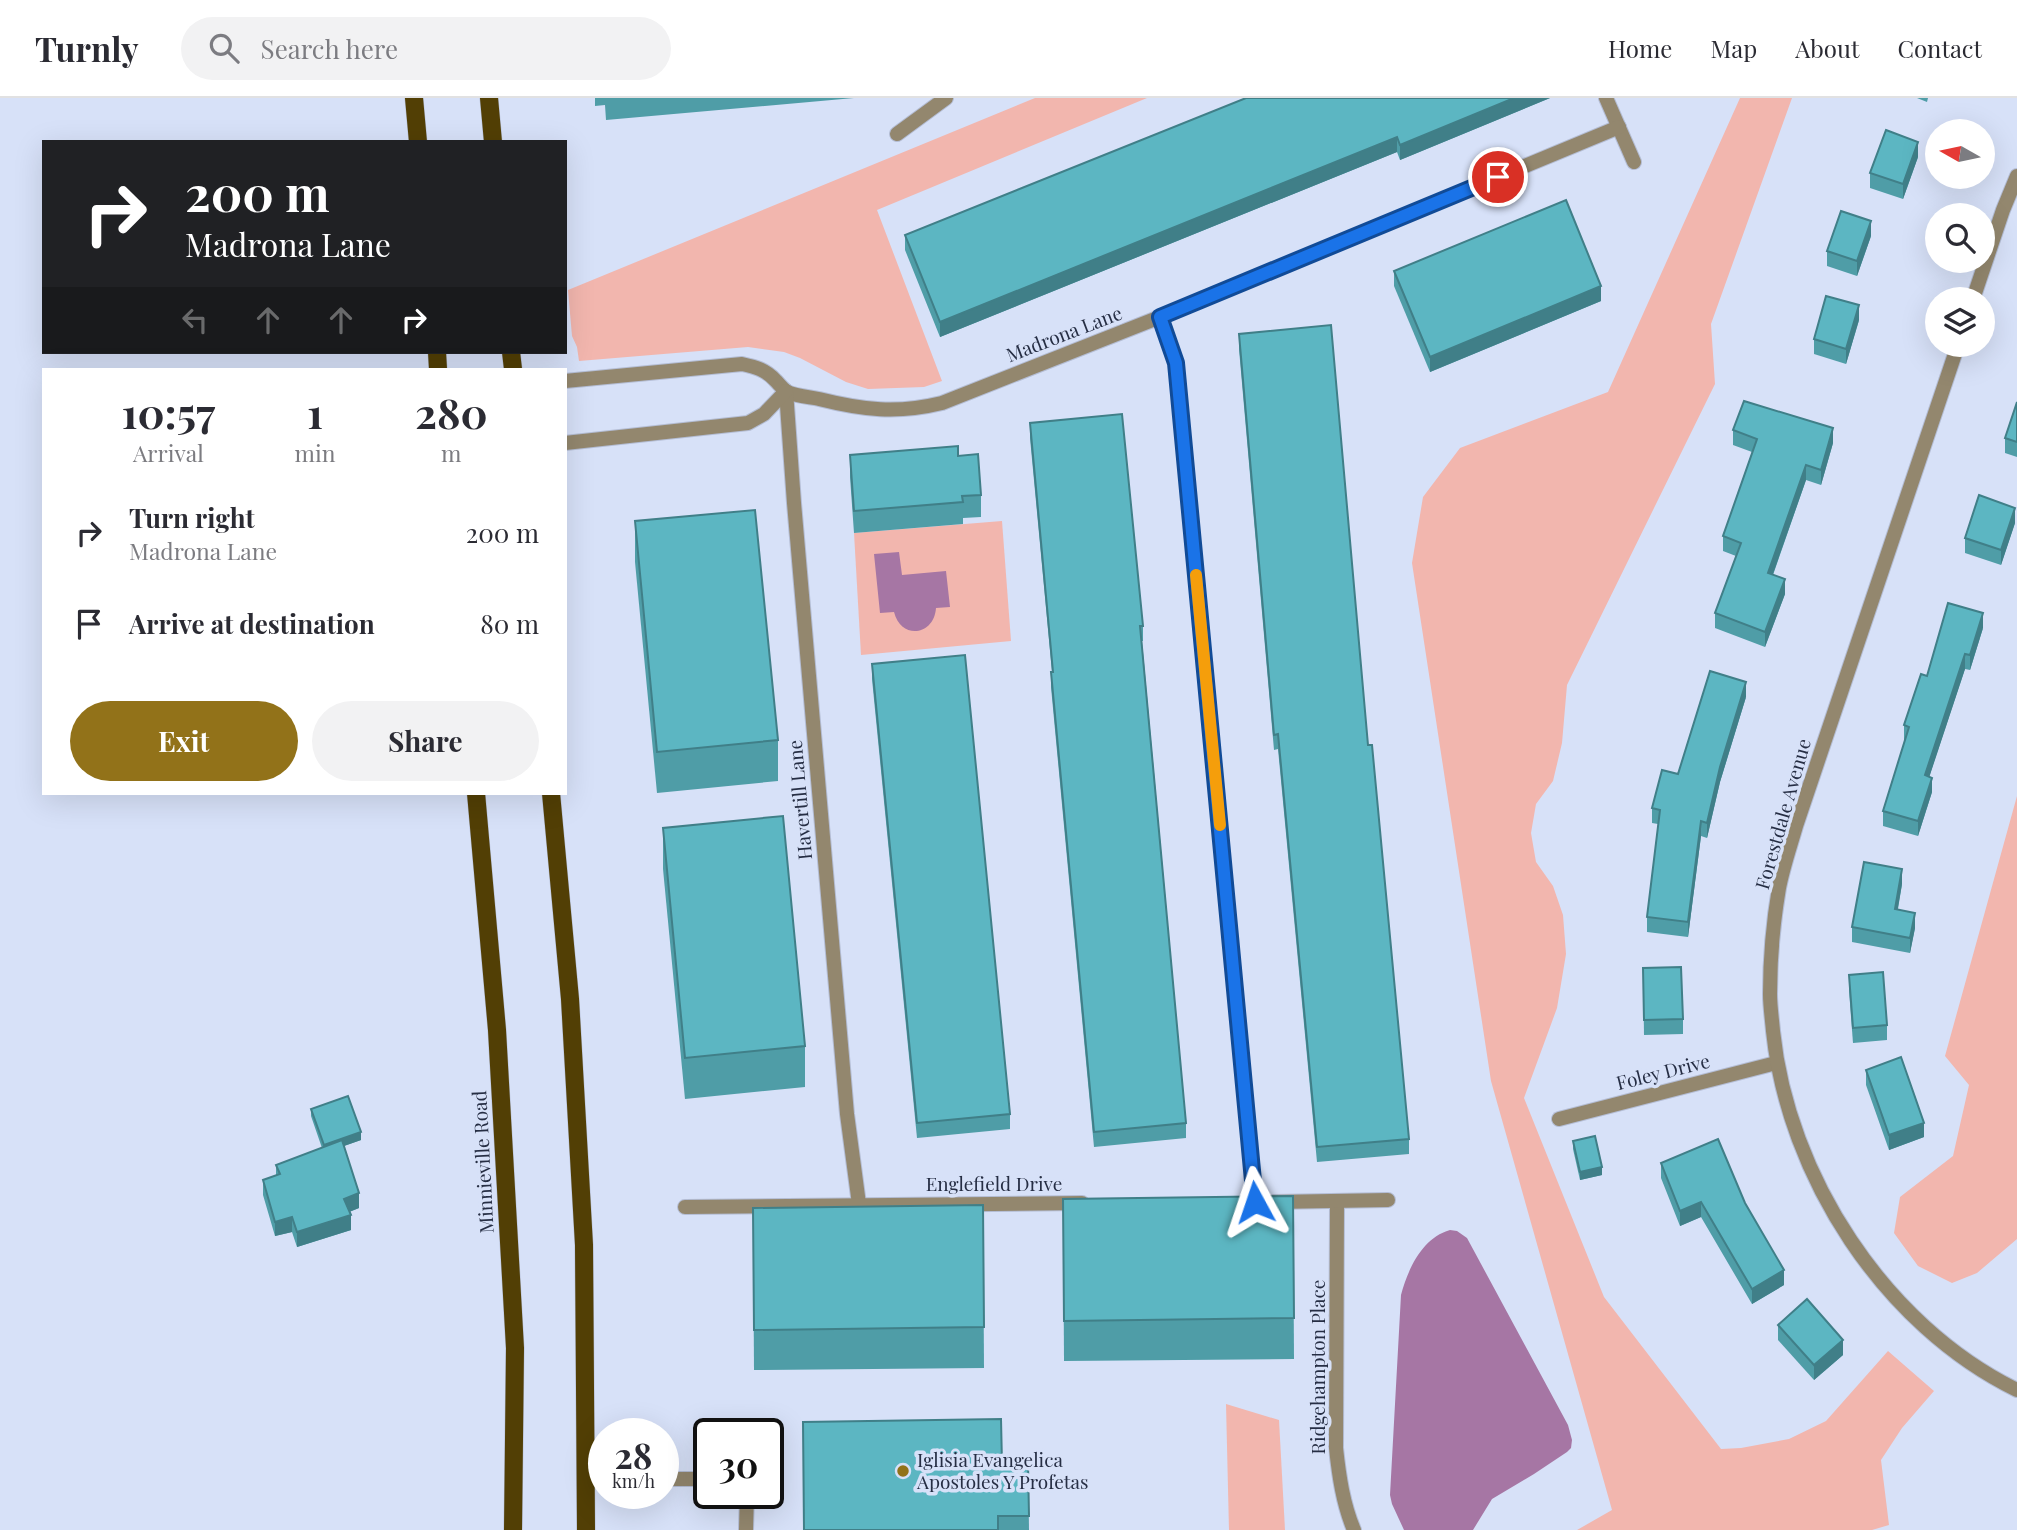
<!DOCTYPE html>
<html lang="en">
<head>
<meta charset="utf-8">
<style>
	:root { --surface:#fff; --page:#f2f2f3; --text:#2b2b33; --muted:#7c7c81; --line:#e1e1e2; --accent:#927219 }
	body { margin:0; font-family:"Playfair Display",serif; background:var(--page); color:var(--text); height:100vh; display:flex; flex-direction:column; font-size:26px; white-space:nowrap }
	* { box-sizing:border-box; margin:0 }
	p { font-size:23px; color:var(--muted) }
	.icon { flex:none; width:38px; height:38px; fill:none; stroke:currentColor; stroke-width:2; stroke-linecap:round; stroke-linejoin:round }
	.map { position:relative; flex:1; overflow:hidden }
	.details { position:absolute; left:42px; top:270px; width:525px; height:427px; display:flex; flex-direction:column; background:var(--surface); border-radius:0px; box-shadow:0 7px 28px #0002 }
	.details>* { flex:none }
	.top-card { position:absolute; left:42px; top:42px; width:525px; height:214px; border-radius:0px; box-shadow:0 7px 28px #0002; background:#202124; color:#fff; overflow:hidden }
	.needle { width:46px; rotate:279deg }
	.tools { position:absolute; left:1925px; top:21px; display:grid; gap:14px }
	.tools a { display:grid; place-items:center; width:70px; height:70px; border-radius:50%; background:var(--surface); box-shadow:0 7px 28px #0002; font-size:35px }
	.speed { position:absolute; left:588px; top:1320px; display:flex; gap:14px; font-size:35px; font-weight:700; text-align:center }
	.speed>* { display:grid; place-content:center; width:91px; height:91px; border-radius:50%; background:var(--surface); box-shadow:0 7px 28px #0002; line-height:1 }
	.speed small { font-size:18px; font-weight:400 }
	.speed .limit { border:4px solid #111; border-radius:10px; background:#fff; color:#111 }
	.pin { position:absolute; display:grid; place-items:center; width:60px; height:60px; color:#fff; margin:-30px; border:4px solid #fff; border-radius:50%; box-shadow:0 2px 7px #0007 }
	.me { position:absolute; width:77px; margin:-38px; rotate:355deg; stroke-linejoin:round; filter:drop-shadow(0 0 5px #0008) }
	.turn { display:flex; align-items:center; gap:24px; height:147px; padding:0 28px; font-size:32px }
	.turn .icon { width:91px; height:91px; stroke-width:2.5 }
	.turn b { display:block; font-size:49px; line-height:60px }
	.lanes { display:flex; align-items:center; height:66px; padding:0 28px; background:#0003; justify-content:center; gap:35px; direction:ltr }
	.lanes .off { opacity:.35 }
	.eta { display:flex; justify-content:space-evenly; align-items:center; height:119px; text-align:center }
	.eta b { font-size:42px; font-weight:700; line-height:49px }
	.primary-button { display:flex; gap:14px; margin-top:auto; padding:14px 28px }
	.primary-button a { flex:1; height:80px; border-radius:42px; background:var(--accent); color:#fff; font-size:28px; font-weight:700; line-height:80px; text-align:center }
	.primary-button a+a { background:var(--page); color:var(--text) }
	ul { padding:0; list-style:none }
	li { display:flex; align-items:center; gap:21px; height:91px; padding:0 28px }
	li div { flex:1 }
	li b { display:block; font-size:26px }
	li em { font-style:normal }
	header { display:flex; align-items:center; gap:42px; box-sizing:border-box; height:98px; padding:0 35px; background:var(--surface); border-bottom:2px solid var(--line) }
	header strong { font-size:33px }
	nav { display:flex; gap:38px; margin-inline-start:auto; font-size:24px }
	.search { width:490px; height:63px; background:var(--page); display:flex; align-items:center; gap:18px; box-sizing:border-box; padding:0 24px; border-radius:38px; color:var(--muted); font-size:26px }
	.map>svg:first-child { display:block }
</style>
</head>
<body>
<header>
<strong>Turnly</strong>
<div class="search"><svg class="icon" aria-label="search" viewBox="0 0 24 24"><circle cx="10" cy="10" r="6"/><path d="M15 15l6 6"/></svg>Search here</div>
<nav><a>Home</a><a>Map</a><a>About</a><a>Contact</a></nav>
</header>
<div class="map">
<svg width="2017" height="1432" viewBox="0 0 2017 1432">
	<rect width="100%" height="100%" fill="#d7e1f8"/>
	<!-- green -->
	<g fill="#f2b6ae">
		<polygon points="1035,0 1147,0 877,112 942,283 924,289 868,291 846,284 800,260 784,254 748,249 579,263 577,249 572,238 568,192"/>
		<polygon points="1740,0 1792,0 1711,226 1715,286 1567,587 1562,645 1553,683 1536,706 1531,735 1536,764 1553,788 1563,817 1566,856 1557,910 1524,1000 1604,1199 1721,1351 1741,1350 1789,1341 1826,1323 1888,1253 1934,1293 1902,1330 1881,1362 1889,1427 1872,1432 1577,1432 1612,1412 1491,983 1412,465 1423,399 1460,350 1608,294"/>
		<polygon points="1002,423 1011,543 861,557 854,435"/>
		<polygon points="2017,698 2017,1141 1977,1175 1952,1185 1918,1168 1894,1135 1900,1099 1953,1058 1969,987 1945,958"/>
		<polygon points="1226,1306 1279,1322 1285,1432 1229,1432"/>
	</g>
	<!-- water -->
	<g fill="#a676a4">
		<path d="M 899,454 L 902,477 L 946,473 L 950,509 L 936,510 C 934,538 901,542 894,514 L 880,515 L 874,456 Z"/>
		<path d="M 1450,1132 L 1457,1133 L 1467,1140 L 1568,1327 L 1572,1342 L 1571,1350 L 1567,1354 L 1534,1376 L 1492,1401 L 1473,1432 L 1404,1432 L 1392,1406 L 1390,1397 L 1401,1197 C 1408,1171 1422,1140 1450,1132 Z"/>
	</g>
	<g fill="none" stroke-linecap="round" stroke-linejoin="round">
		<defs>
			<g id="service">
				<polyline points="1606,0 1634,64"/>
				<polyline points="897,36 946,0"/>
				<polyline points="587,1381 604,1381"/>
				<polyline points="663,1381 709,1381"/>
				<polyline points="746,1432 747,1395"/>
			</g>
			<g id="minor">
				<polyline points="1160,219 1176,265 1255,1104"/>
				<path d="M 565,283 L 742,266 C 756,269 766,272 775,282 C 779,286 783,291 787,294 C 796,298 809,299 819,301 C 863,312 897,316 942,305 L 1160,219 L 1619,29"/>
				<polyline points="786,293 794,405 847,1016 859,1106"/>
				<polyline points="565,345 748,325 764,316 786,293"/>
				<polyline points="1559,1021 1776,965"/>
				<path d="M 1337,1103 L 1336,1350 C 1339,1378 1343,1406 1354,1432"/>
				<polyline points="1274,1104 1388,1102"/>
				<polyline points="685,1109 1082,1105"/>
			</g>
			<g id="tertiary">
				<polyline points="1973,201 2003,112 2017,78"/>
				<path d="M 1958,247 L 1796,728 C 1790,749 1783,769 1779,790 C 1773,825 1770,860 1770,896 C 1770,908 1772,921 1773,933 C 1788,1078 1884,1227 2017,1292"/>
			</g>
			<g id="primary">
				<polyline points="414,0 418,44"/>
				<polyline points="489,0 493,44"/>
				<polyline points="437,254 438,271"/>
				<polyline points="511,254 513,271"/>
				<polyline points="476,695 497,932 515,1250 513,1432"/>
				<polyline points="551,695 570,901 584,1147 586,1432"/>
			</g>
		</defs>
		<!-- service casing -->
		<use href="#service" stroke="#b4bdd4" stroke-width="16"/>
		<!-- minor casing -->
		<use href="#minor" stroke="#b4bdd4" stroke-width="16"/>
		<!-- tertiary casing -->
		<use href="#tertiary" stroke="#b4bdd4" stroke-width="16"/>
		<!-- primary casing -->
		<use href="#primary" stroke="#b4bdd4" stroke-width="19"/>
		<!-- service -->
		<use href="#service" stroke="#93876e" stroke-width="14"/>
		<!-- minor -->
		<use href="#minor" stroke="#93876e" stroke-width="14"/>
		<!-- tertiary -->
		<use href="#tertiary" stroke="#93876e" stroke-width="14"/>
		<!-- primary -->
		<use href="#primary" stroke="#523f05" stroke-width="18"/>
	</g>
	<!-- wall -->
	<g fill="#4f9da7">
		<polygon points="595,0 854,0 606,22 605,7 595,8"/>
		<polygon points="1246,0 1550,0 1400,62 1397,54 940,239 905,152 905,137"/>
		<polygon points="1917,0 1928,0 1927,4"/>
		<polygon points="1918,59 1903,101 1870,90 1870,75"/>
		<polygon points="1871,138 1857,178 1827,168 1827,153"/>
		<polygon points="1394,173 1601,203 1430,274 1394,188"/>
		<polygon points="1859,222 1846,266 1814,256 1814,241"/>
		<polygon points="1239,236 1368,647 1409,1041 1409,1056 1317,1064 1278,651 1274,652 1239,251"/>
		<polygon points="2017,304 2017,359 2005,355 2005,340"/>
		<polygon points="1030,325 1143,528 1143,543 1142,543 1186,1025 1186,1040 1094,1049 1051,589 1051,574 1052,574 1030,340"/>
		<polygon points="1733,332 1833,345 1821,387 1806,382 1773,477 1785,496 1765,549 1715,530 1715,515 1736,458 1723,453 1723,438 1752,354 1733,347"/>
		<polygon points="850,357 958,358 981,397 981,419 963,420 963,426 854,435 850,379"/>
		<polygon points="635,423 778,642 778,683 657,695 635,464"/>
		<polygon points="2015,425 2001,467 1965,455 1965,440"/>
		<polygon points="1983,530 1970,572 1965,571 1929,679 1932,694 1918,738 1883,728 1883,713 1905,642 1904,642 1904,627"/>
		<polygon points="872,566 1010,1016 1010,1031 917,1040 872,581"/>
		<polygon points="1746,599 1720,684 1707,740 1701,738 1688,839 1647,834 1647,819 1658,726 1652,725 1652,710 1678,676"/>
		<polygon points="663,730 805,948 805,989 685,1001 663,771"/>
		<polygon points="1902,786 1898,811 1915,830 1910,855 1852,844 1852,829"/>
		<polygon points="1643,870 1683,921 1683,936 1644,937"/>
		<polygon points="1849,877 1887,927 1887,942 1853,945 1849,892"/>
		<polygon points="1866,972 1924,1039 1889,1052 1866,987"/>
		<polygon points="311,1011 361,1042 344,1048 359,1110 349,1114 351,1132 297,1149 292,1134 275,1138 263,1097 263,1082 276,1077 276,1067 322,1050 311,1018"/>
		<polygon points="1573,1043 1602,1077 1580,1082 1573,1051"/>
		<polygon points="1661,1065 1784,1187 1752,1206 1701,1119 1680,1128 1661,1080"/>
		<polygon points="1293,1098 1294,1261 1064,1263 1063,1101"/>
		<polygon points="983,1107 984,1270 754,1272 753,1110"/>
		<polygon points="1778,1227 1843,1257 1814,1282 1778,1242"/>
		<polygon points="1028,1365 1029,1432 804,1432 1002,1366"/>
	</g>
	<!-- shaded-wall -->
	<g fill="#407f88">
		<polygon points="1514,0 1550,0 1400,62 1400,47"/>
		<polygon points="1397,39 1397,54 940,239 940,224"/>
		<polygon points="1918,44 1918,59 1903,101 1903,86"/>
		<polygon points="1871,123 1871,138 1857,178 1857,163"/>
		<polygon points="1601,188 1601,203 1430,274 1430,259"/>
		<polygon points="1859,207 1859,222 1846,266 1846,251"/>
		<polygon points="1833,330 1833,345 1821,387 1821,372"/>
		<polygon points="1806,367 1806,382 1768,490 1768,475"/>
		<polygon points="2015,410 2015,425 2001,467 2001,452"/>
		<polygon points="1785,481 1785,496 1765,549 1765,534"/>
		<polygon points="1983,515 1983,530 1970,572 1970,557"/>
		<polygon points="1965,556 1965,571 1925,692 1925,677"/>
		<polygon points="1746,584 1746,599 1720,684 1707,740 1707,725 1720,669"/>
		<polygon points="1932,680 1932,694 1918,738 1918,723"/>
		<polygon points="1701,723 1701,738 1688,839 1688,824"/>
		<polygon points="1902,771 1902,786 1895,826 1895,811"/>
		<polygon points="1915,815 1915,830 1910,855 1910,840"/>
		<polygon points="1924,1025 1924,1039 1889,1052 1889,1037"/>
		<polygon points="361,1034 361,1042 324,1055 324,1047"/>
		<polygon points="1602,1069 1602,1077 1580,1082 1580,1074"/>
		<polygon points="359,1095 359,1110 344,1116 344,1101"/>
		<polygon points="1701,1104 1701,1119 1680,1128 1680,1113"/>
		<polygon points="351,1117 351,1132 297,1149 297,1134"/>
		<polygon points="292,1119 292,1134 275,1138 275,1124"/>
		<polygon points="1784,1172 1784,1187 1752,1206 1752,1191"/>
		<polygon points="1843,1242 1843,1257 1814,1282 1814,1267"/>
	</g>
	<!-- building -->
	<g fill="#5cb6c2" stroke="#407f88" stroke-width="2">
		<polygon points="1246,0 1514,0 1400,47 1397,39 940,224 905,137"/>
		<polygon points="1886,32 1918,44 1903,86 1870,75"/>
		<polygon points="1566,102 1601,188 1430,259 1394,173"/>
		<polygon points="1841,113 1871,123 1857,163 1827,153"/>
		<polygon points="1826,198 1859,207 1846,251 1814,241"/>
		<polygon points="1331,227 1368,647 1372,647 1409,1041 1317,1049 1278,636 1274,637 1239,236"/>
		<polygon points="1744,303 1833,330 1821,372 1806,367 1768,475 1785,481 1765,534 1715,515 1741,445 1723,438 1757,341 1733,332"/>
		<polygon points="2017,304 2017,344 2005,340"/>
		<polygon points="1122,316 1143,528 1140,528 1186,1025 1094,1034 1051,574 1053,574 1030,325"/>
		<polygon points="958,348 958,358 978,356 981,397 962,398 963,404 854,413 850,357"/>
		<polygon points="1979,397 2015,410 2001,452 1965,440"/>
		<polygon points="755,412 778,642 657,654 635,423"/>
		<polygon points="1948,505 1983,515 1970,557 1965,556 1925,677 1932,680 1918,723 1883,713 1909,629 1904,627 1921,576 1927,578"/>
		<polygon points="965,557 1010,1016 917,1025 872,566"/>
		<polygon points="1710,573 1746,584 1720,669 1707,725 1701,723 1688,824 1647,819 1660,712 1652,710 1662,672 1678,676"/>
		<polygon points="783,718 805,948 685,960 663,730"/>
		<polygon points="1864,764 1902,771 1895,811 1915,815 1910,840 1852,829"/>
		<polygon points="1681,869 1683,921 1644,922 1643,870"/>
		<polygon points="1883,874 1887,927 1853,930 1849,877"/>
		<polygon points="1901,959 1924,1025 1889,1037 1866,972"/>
		<polygon points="348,998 361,1034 324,1047 311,1011"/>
		<polygon points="1595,1038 1602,1069 1580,1074 1573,1043"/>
		<polygon points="1718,1041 1745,1105 1784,1172 1752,1191 1701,1104 1680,1113 1661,1065"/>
		<polygon points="342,1042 359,1095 344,1101 351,1117 297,1134 292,1119 275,1124 263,1082 280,1076 276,1067"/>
		<polygon points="1293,1098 1294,1220 1064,1223 1063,1101"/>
		<polygon points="983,1107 984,1229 754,1232 753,1110"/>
		<polygon points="1807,1201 1843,1242 1814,1267 1778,1227"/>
		<polygon points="1001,1321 1002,1366 1028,1365 1029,1418 998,1418 998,1432 804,1432 803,1324"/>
	</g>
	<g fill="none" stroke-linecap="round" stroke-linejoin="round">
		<defs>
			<polyline id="route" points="1255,1104 1176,265 1160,219 1498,79"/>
		</defs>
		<!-- route casing -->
		<use href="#route" stroke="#114b97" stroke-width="18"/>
		<!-- route -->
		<use href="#route" stroke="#1a73e8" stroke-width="12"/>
		<!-- slow -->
		<polyline stroke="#f59e0b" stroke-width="12" points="1196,477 1220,727"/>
	</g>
	<!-- markers -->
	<circle fill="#927219" stroke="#d7e1f8" stroke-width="2.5" cx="903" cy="1373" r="7"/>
	<g text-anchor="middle" stroke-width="7" stroke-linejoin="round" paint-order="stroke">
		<!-- street labels -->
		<g font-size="19" fill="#262e44" stroke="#d7e1f8">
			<text transform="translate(1064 236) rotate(-21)" y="7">Madrona Lane</text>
			<text transform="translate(800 702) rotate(-95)" y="7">Havertill Lane</text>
			<text transform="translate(1783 716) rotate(-74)" y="7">Forestdale Avenue</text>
			<text transform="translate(1663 974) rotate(-14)" y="7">Foley Drive</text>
			<text transform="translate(483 1064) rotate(-93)" y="7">Minnieville Road</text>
			<text x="994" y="1093">Englefield Drive</text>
			<text transform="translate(1318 1269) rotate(-90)" y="7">Ridgehampton Place</text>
		</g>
		<!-- poi labels -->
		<g font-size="19" fill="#262e44" stroke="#d7e1f8" text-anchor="start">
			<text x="917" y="1369">Iglisia Evangelica<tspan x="917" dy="22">Apostoles Y Profetas</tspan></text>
		</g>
	</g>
</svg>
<div class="tools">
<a><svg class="needle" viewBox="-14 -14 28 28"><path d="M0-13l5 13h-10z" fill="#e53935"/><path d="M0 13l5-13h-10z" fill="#7c7c81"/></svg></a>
<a><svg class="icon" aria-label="search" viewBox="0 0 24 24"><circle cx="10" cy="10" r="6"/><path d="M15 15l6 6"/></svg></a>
<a><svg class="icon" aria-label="layers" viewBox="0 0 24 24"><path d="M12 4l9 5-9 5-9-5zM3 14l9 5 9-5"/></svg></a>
</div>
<div class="speed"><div>28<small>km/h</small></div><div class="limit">30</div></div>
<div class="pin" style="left:1498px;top:79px;background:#d93025"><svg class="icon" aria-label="arrive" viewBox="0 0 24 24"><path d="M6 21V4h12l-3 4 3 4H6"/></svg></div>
<svg class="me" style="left:1255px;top:1104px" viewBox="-20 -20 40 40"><path d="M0-17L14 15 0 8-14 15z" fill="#1a73e8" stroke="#fff" stroke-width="4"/></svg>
<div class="top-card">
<div class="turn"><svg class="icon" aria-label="right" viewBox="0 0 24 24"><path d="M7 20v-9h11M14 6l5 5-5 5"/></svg><div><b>200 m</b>Madrona Lane</div></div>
<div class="lanes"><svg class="icon off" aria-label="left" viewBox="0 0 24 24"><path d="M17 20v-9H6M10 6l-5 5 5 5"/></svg><svg class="icon off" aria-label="ahead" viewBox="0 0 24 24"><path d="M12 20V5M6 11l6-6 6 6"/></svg><svg class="icon off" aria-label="ahead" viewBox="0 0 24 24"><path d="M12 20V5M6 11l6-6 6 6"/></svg><svg class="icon" aria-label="right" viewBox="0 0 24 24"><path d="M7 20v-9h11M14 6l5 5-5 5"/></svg></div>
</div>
<section class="details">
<div class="eta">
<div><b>10:57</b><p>Arrival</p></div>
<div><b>1</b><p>min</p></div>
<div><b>280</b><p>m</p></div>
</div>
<ul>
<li><svg class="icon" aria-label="right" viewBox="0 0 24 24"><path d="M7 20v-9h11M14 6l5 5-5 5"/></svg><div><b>Turn right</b><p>Madrona Lane</p></div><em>200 m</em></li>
<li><svg class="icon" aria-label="arrive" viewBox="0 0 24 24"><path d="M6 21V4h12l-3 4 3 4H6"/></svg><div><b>Arrive at destination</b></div><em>80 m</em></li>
</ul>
<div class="primary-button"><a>Exit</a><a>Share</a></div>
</section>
</div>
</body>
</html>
